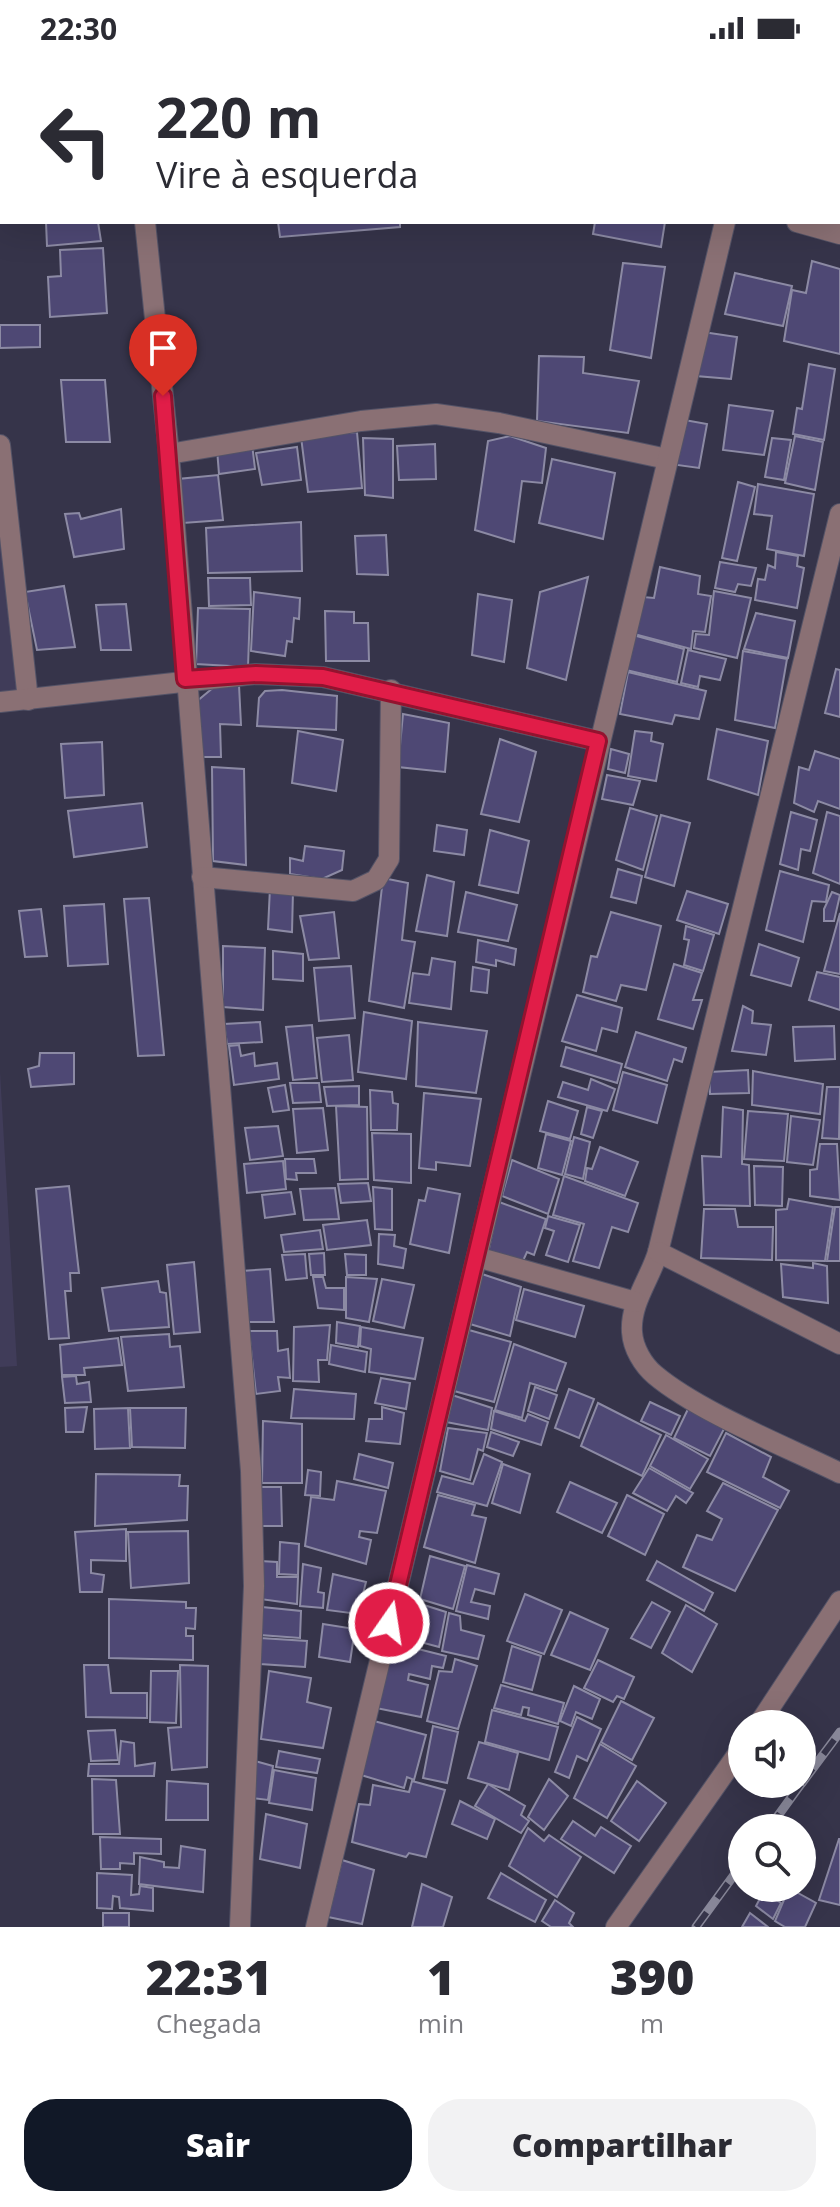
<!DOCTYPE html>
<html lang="pt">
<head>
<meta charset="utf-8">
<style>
	:root { --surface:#fff; --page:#f2f2f3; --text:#2b2b33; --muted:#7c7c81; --accent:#111827 }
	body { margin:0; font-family:"Open Sans",sans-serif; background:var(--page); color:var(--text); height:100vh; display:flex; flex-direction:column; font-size:30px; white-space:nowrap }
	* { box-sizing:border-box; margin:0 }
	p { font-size:26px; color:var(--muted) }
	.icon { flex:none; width:44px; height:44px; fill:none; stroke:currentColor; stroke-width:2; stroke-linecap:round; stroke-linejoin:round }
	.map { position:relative; height:1871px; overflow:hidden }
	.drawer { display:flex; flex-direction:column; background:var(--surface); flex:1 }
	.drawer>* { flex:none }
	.guide { position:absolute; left:0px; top:0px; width:840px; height:168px; box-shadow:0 8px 32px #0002; background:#fff; color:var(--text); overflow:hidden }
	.controls { position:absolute; left:728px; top:1654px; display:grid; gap:16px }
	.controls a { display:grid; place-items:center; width:88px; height:88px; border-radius:50%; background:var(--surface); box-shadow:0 8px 32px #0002; font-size:40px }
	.pin { position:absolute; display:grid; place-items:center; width:68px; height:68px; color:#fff; margin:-82px -34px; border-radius:50% 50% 50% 0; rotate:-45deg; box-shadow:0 0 8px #0007 }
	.pin .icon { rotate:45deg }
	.me { position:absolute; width:88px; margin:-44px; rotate:13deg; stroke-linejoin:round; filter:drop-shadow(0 0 6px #0008) }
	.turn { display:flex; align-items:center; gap:28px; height:168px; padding:0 24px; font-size:36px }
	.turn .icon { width:104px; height:104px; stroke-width:2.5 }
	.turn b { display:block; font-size:56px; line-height:68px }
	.eta { display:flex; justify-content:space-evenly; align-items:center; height:136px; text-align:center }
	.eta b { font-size:48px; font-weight:800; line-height:56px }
	.primary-button { display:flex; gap:16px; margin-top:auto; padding:16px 24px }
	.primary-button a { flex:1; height:92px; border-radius:32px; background:var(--accent); color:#fff; font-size:32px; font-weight:800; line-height:92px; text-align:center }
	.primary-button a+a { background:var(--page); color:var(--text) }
	.status { display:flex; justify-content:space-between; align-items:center; height:56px; padding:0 40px; background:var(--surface); direction:ltr }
	.status svg { height:22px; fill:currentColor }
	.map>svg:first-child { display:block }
</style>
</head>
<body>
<div class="status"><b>22:30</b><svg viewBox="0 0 49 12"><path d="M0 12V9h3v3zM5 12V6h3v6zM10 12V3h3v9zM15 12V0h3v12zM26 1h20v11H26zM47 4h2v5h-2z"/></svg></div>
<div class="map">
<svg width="840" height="1871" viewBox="0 0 840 1871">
	<rect width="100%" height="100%" fill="#36344a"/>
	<!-- built -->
	<g fill="#403c59">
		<polygon points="0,383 28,644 0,646"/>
		<polygon points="0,1016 17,1310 0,1311"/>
	</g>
	<!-- building -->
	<g fill="#4e4874" stroke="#8c8aa4" stroke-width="2">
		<polygon points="244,0 368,0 368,2 213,2"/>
		<polygon points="46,166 98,166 101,185 47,190"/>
		<polygon points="278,166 400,166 400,171 280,181"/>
		<polygon points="595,166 665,166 661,191 593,178"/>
		<polygon points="103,192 107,257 50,261 48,221 61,220 60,194"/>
		<polygon points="812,205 840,213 840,298 784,285 792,234 806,237"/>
		<polygon points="623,207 665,211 651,302 610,294"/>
		<polygon points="735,217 792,230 783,270 725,258"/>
		<polygon points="0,269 40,269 40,291 0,292"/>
		<polygon points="703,276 737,281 731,323 696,320"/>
		<polygon points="539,300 584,301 583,317 639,325 628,377 537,365"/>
		<polygon points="809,308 835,313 824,384 793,378 797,352 802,353"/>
		<polygon points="61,324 105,324 110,386 66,386"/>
		<polygon points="729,349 773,355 764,399 723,394"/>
		<polygon points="679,363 707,368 699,412 670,408"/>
		<polygon points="357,376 362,432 308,436 301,381"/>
		<polygon points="510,380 546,392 542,427 522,425 514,486 475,474 488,385"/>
		<polygon points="795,380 823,386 815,434 785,427"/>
		<polygon points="363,382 393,383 393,442 365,439"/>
		<polygon points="772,382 791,384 784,424 765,421"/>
		<polygon points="252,388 255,413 219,418 217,393"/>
		<polygon points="435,388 436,423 399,424 397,390"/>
		<polygon points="297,391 301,424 262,429 256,397"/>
		<polygon points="552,403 615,417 603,483 539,467"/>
		<polygon points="218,419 223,464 183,467 178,423"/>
		<polygon points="738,426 755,431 737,505 722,502"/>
		<polygon points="758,428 814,438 804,500 767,493 772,460 754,458"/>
		<polygon points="121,453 124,493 74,501 65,458 79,457 81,463"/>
		<polygon points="301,466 302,515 208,517 206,472"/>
		<polygon points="386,479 388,519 357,518 355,480"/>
		<polygon points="776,496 798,500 797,510 804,512 797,552 755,544 758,523 765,524 768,509 775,512"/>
		<polygon points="720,506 756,512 751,530 738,528 735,536 715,532"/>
		<polygon points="660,511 700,520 698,538 711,540 705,576 693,575 691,593 634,578 643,541 654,542"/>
		<polygon points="588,521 566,624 527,612 540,536"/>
		<polygon points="208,522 250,522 251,549 209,550"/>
		<polygon points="64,530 75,591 37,594 25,536"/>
		<polygon points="714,535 751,542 737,602 694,592 696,578 709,579"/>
		<polygon points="254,536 300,542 299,563 294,562 292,586 287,585 285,600 251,595"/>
		<polygon points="478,538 512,544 504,606 472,599"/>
		<polygon points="126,548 131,594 101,594 96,549"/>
		<polygon points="198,552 250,553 248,611 196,608"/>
		<polygon points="325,555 354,556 354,567 368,567 369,605 326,605"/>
		<polygon points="756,557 795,565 788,602 744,593"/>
		<polygon points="633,579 684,593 677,626 626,614"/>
		<polygon points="688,594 726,603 720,624 700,620 698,631 681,627"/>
		<polygon points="743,595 787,603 775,672 735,664"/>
		<polygon points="836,613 840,614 840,661 825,657"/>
		<polygon points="628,616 706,635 699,663 675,659 672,668 620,658"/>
		<polygon points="239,629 241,669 220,668 221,701 198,701 196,646 214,631"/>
		<polygon points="282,634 337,640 336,674 257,670 259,642 265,635"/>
		<polygon points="403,658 449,667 445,716 398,711"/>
		<polygon points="717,673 768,685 758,739 708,723"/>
		<polygon points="298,675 343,684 336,735 292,727"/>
		<polygon points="635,675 652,677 651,685 663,688 656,725 628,720"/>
		<polygon points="500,683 536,696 519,766 481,758"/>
		<polygon points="102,686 104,739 65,742 61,688"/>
		<polygon points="611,693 629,698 625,717 608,713"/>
		<polygon points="815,695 840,703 840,753 818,745 814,756 794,747 799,711 809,714"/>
		<polygon points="212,711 244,713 246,809 213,805"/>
		<polygon points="607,719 640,725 633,749 602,743"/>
		<polygon points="142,747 147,791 74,801 68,755"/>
		<polygon points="630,752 657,760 643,814 616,804"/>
		<polygon points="791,756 817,764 810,795 801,793 798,814 780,808"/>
		<polygon points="827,756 840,760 840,828 813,817"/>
		<polygon points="661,759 690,767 674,830 645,821"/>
		<polygon points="437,769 467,774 464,799 434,795"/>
		<polygon points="490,774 529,785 518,837 479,829"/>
		<polygon points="305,790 344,795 342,814 322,823 290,818 290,802 303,805"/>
		<polygon points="618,813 642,820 636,847 611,841"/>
		<polygon points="780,815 829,829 826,846 812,845 803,886 766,874"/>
		<polygon points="427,819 454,826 447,880 416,875"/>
		<polygon points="383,822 408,827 402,884 415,886 404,952 369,945"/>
		<polygon points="270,832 293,835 292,876 268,873"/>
		<polygon points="687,835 728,848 719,878 677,864"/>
		<polygon points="466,836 517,849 508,885 458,876"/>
		<polygon points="832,836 840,839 834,865 824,865 824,853"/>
		<polygon points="149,842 164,999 138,1000 124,843"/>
		<polygon points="104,848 108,908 68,910 64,850"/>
		<polygon points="41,853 47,900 25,901 19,855"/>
		<polygon points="334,856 339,902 309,904 300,860"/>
		<polygon points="611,856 661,870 646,934 621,929 616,945 583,936 591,900 597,901"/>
		<polygon points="840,857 840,918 824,915"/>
		<polygon points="686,870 714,879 703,915 684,909 689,884 684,883"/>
		<polygon points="478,884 516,893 514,909 496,904 496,910 476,906"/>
		<polygon points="759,888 799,902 791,930 751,919"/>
		<polygon points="223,890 265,892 263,954 223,951"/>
		<polygon points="273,895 303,898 303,925 273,923"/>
		<polygon points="432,902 455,906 451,953 409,947 413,917 429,919"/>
		<polygon points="674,908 702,917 693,944 702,944 693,973 658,963"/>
		<polygon points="351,910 355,962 319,965 314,912"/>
		<polygon points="473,911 489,914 487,937 471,935"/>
		<polygon points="817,916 840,921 840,954 809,944"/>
		<polygon points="577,939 622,952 617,976 602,972 596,995 562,985"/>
		<polygon points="743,950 753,955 752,967 771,969 766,999 732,995"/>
		<polygon points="364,956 412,965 406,1023 358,1016"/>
		<polygon points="260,966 262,986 227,988 224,968"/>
		<polygon points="418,966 487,975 476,1037 416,1030"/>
		<polygon points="312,969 317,1022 293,1024 286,971"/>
		<polygon points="834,970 835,1003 795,1005 793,971"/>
		<polygon points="636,976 686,992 682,1006 674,1003 667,1025 625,1011"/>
		<polygon points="349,979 353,1024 322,1026 317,982"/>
		<polygon points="239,989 241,1000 254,997 255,1010 277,1007 279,1023 234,1029 229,990"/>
		<polygon points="566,991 622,1008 617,1027 561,1010"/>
		<polygon points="40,997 74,997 74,1028 31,1031 28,1013 39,1010"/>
		<polygon points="748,1014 749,1037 710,1038 709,1016"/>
		<polygon points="753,1015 823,1028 820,1058 752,1049"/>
		<polygon points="623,1016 667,1029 657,1067 613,1054"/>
		<polygon points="591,1023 615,1033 607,1055 558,1041 563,1026 588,1034"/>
		<polygon points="290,1027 319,1027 321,1046 293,1047"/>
		<polygon points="285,1029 289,1054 273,1056 268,1032"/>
		<polygon points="359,1030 359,1049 327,1050 324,1031"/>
		<polygon points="827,1031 840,1031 839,1083 822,1082"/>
		<polygon points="370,1034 392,1036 393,1047 398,1048 397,1074 371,1074"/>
		<polygon points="424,1037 481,1043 470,1110 436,1106 436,1114 419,1112"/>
		<polygon points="548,1045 578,1055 570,1083 540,1075"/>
		<polygon points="336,1050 367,1051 368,1123 340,1124"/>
		<polygon points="587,1051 602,1055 593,1082 581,1078"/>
		<polygon points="723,1051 743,1054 742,1108 749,1109 750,1150 704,1149 702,1100 721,1101"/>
		<polygon points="323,1052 328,1094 297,1097 293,1053"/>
		<polygon points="748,1055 788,1058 784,1105 744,1103"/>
		<polygon points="791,1060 820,1064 813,1109 787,1106"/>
		<polygon points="278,1070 283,1100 250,1104 245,1072"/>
		<polygon points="372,1077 411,1078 411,1127 374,1124"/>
		<polygon points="546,1078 571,1085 562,1119 538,1112"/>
		<polygon points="574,1081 590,1086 583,1123 565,1118"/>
		<polygon points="820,1088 837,1088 840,1144 810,1140 810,1114 817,1113"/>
		<polygon points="600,1091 638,1106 625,1140 585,1125 587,1112 592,1113"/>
		<polygon points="285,1103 314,1103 316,1117 296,1117 297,1124 286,1123"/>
		<polygon points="512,1104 559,1123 548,1158 502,1140"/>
		<polygon points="283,1105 286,1133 247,1137 244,1108"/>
		<polygon points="754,1110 783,1111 782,1150 755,1149"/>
		<polygon points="564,1120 638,1147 628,1176 612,1171 599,1212 573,1205 584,1168 553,1159"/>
		<polygon points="368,1127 371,1145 341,1147 338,1128"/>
		<polygon points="69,1130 79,1217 70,1217 71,1235 65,1235 69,1282 49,1283 36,1133"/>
		<polygon points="373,1131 392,1133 392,1174 375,1173"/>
		<polygon points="335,1132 339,1163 304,1164 300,1133"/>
		<polygon points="428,1132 460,1138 449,1197 410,1188 419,1144 425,1145"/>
		<polygon points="291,1136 295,1158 265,1162 262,1139"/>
		<polygon points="789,1143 833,1151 825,1205 776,1204 776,1154 787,1153"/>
		<polygon points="499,1146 546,1163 534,1199 527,1196 522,1207 488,1197"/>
		<polygon points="835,1151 840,1151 840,1205 827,1205"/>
		<polygon points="704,1153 735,1153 738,1171 773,1171 772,1204 701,1202"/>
		<polygon points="548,1160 580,1169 568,1206 546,1199 554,1175 545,1172"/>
		<polygon points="367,1164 371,1189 327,1194 323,1169"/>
		<polygon points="320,1174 323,1193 284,1196 281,1179"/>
		<polygon points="379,1178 395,1179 394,1190 406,1193 403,1212 378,1208"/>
		<polygon points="324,1197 325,1219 311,1219 309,1198"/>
		<polygon points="305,1198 307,1222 286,1224 282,1199"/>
		<polygon points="345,1198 366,1199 366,1219 347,1219"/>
		<polygon points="194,1206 200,1276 174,1278 167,1209"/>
		<polygon points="813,1207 827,1210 828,1247 783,1241 781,1208 813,1212"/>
		<polygon points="270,1213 274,1266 247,1266 241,1215"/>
		<polygon points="482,1218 521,1231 510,1280 470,1268"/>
		<polygon points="313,1221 323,1221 326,1232 344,1232 344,1254 318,1252"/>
		<polygon points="346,1221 377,1223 369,1266 346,1262"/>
		<polygon points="382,1223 414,1229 404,1272 373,1265"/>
		<polygon points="158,1225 160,1236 166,1237 169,1271 109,1275 102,1232"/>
		<polygon points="524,1233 584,1250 575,1281 516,1264"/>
		<polygon points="337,1266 360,1270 358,1291 336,1287"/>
		<polygon points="330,1269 327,1304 318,1304 319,1326 293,1325 294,1271"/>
		<polygon points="361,1271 423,1282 415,1323 369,1316 371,1293 360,1290"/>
		<polygon points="469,1274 511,1286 494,1346 454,1335"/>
		<polygon points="249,1275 277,1275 278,1295 288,1293 290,1322 278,1321 280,1335 256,1338"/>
		<polygon points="169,1278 170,1291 180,1290 184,1331 128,1335 121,1281"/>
		<polygon points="118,1282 122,1309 84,1312 85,1319 62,1319 60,1289"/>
		<polygon points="514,1288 566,1307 556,1335 530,1327 522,1362 495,1354"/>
		<polygon points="331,1289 367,1296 365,1316 329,1308"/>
		<polygon points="76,1320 77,1328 89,1326 91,1346 65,1347 62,1321"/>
		<polygon points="381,1322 410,1327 406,1353 375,1347"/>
		<polygon points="535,1331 557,1339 549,1363 528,1355"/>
		<polygon points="294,1333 356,1338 354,1363 291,1362"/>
		<polygon points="569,1333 594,1343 579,1382 555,1372"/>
		<polygon points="452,1339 492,1352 488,1374 446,1366"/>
		<polygon points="650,1346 680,1360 671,1379 641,1365"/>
		<polygon points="598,1347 661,1379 642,1420 581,1390"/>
		<polygon points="87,1351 83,1376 66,1376 65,1352"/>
		<polygon points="382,1351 404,1357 400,1388 366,1385 369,1363 382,1363"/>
		<polygon points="689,1351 725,1371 710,1400 674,1382"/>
		<polygon points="128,1352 130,1392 95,1393 94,1353"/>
		<polygon points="130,1352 186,1352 185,1392 132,1391"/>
		<polygon points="494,1355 525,1365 528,1358 548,1366 541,1389 491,1373"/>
		<polygon points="263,1365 302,1368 302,1427 262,1427"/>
		<polygon points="448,1372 487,1377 483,1395 478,1393 470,1424 440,1415"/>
		<polygon points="491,1376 519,1386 513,1400 487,1391"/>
		<polygon points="726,1377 771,1401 763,1421 789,1435 780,1452 707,1416"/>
		<polygon points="666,1379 708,1403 690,1433 650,1410"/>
		<polygon points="359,1398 393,1407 388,1432 354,1423"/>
		<polygon points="484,1398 502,1406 487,1450 437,1436 442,1420 473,1428"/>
		<polygon points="503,1408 530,1418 520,1457 492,1447"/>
		<polygon points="649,1412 693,1437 686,1447 676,1440 667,1455 633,1437"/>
		<polygon points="308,1414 321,1416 320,1440 305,1439"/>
		<polygon points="96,1418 180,1419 179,1430 188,1430 187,1464 95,1470"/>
		<polygon points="337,1425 386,1435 377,1477 360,1475 359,1481 371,1484 366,1508 305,1490 311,1441 334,1444"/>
		<polygon points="570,1426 617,1447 602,1477 557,1456"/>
		<polygon points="723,1427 778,1454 735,1535 683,1511 697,1479 712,1484 722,1463 707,1455"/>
		<polygon points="259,1431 281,1431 282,1470 259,1470"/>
		<polygon points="438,1439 475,1449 472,1459 486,1462 475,1507 424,1491"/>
		<polygon points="627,1439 664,1458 645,1499 608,1480"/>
		<polygon points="126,1473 126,1505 91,1504 91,1517 104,1519 102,1536 80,1536 75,1476"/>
		<polygon points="188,1475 189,1527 131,1532 128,1476"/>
		<polygon points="280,1486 299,1488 298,1519 279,1518"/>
		<polygon points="430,1500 465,1510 453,1553 420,1543"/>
		<polygon points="260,1505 277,1506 277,1521 298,1521 297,1548 260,1543"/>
		<polygon points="657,1505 713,1537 704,1555 647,1524"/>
		<polygon points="303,1508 321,1512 318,1536 324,1537 323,1552 300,1550"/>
		<polygon points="467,1509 499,1518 494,1538 475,1533 471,1546 490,1550 488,1563 456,1555"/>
		<polygon points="333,1518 366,1526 358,1558 327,1554"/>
		<polygon points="525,1538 562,1554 544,1598 507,1585"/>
		<polygon points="109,1543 186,1546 186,1552 196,1552 195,1573 186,1572 186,1580 193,1580 193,1604 109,1602"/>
		<polygon points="405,1543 446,1556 439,1591 398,1580"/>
		<polygon points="652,1546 670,1556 651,1592 631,1582"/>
		<polygon points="686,1549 717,1568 692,1616 662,1597"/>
		<polygon points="262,1551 301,1555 300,1582 260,1579"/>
		<polygon points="570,1556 608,1573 590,1614 551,1599"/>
		<polygon points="449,1557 460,1560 461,1574 484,1580 478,1603 442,1595"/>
		<polygon points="323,1568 355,1573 350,1606 319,1601"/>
		<polygon points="260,1582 307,1585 305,1611 260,1608"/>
		<polygon points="390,1586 446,1600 443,1612 432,1610 430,1623 409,1618 408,1624 428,1629 421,1661 376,1652"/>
		<polygon points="512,1590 541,1600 532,1634 503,1626"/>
		<polygon points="455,1603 477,1610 458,1673 427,1665 439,1615 452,1616"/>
		<polygon points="598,1604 634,1621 624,1643 617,1640 613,1646 584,1632"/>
		<polygon points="84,1609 108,1609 111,1637 147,1637 147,1662 86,1661"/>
		<polygon points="180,1609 208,1610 207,1711 172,1714 168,1672 181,1671"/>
		<polygon points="151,1615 178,1615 176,1667 150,1666"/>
		<polygon points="269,1615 311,1622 307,1646 331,1652 323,1692 261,1683"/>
		<polygon points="501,1629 564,1647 558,1668 528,1659 529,1652 523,1651 521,1659 494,1652"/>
		<polygon points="574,1630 600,1643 592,1663 576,1656 571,1670 560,1665"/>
		<polygon points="621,1645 654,1662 632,1704 601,1686"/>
		<polygon points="492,1654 558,1671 549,1704 485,1686"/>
		<polygon points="577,1661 601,1673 587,1705 577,1700 569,1722 555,1716"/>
		<polygon points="374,1665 426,1679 414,1724 407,1721 404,1732 361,1719"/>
		<polygon points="433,1670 458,1676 447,1727 423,1722"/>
		<polygon points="115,1674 118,1704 91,1705 88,1675"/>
		<polygon points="121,1685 134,1687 135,1710 155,1707 154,1720 88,1720 89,1708 119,1708"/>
		<polygon points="479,1686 518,1697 509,1734 468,1722"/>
		<polygon points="600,1688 636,1710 607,1762 574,1742"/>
		<polygon points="279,1695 320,1703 317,1717 276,1711"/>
		<polygon points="255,1705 273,1710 268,1744 251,1742"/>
		<polygon points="274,1714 316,1722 312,1754 269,1747"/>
		<polygon points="92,1723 116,1724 120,1778 93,1778"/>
		<polygon points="549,1723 568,1740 544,1774 528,1761"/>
		<polygon points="167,1725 208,1728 208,1764 166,1764"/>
		<polygon points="412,1725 445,1734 426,1801 409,1797 406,1801 352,1786 359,1748 370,1749 373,1729 409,1736"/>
		<polygon points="637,1725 666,1747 639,1785 611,1765"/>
		<polygon points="488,1728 525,1750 521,1759 529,1765 521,1777 475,1750"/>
		<polygon points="460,1745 495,1763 487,1783 452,1768"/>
		<polygon points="266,1758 307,1768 300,1812 260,1803"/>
		<polygon points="573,1765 595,1780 601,1771 631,1790 614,1817 561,1783"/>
		<polygon points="528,1772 544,1785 549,1779 581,1801 557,1841 509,1810"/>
		<polygon points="100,1781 161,1783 161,1798 134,1797 134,1808 120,1807 120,1813 101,1813"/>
		<polygon points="839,1783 840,1783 840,1849 819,1844"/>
		<polygon points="181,1790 205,1794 203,1836 139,1828 140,1801 164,1806 164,1811 179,1812"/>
		<polygon points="342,1804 374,1814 362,1868 328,1861"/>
		<polygon points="97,1817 132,1819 131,1839 139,1838 140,1830 153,1832 153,1855 120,1852 119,1841 113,1840 112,1853 97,1852"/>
		<polygon points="501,1817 546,1844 535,1866 488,1842"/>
		<polygon points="422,1828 452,1841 443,1871 412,1871"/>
		<polygon points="789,1832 816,1847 805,1871 785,1871 775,1865"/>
		<polygon points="764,1835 781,1847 773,1863 756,1850"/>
		<polygon points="555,1844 574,1857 569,1867 573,1871 551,1871 542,1865"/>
		<rect x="103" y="1857" width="26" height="14"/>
		<polygon points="750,1857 768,1871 742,1871"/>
	</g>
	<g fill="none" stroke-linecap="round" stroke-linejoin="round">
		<defs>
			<g id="minor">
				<polyline points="128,0 128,2"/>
				<polyline points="760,2 761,0"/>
				<polyline points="145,166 169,398 251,1415 254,1530 240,1871"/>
				<polyline points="797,166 840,178"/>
				<polyline points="0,389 28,644"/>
				<polyline points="169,398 361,365 436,358 499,367 667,403"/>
				<path d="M 840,458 L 658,1196 C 650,1223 630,1247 632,1276 C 633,1292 643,1309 655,1319 C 699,1356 787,1391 840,1417"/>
				<polyline points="0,646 256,618 323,621 598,685"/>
				<polyline points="202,821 353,835 376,824 389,803 391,634"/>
				<polyline points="658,1196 840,1288"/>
				<polyline points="477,1201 636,1246"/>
				<polyline points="759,1668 840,1545"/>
				<polyline points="316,1871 725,166"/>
				<polyline points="616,1871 742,1692"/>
			</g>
		</defs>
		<!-- minor casing -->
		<use href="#minor" stroke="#545367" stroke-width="22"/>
		<!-- minor -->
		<use href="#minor" stroke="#8a7074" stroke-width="20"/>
		<defs>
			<g id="rail">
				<polyline points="802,1727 840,1676"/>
				<polyline points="769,1772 801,1728"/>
				<polyline points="696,1871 742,1808"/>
			</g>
		</defs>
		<!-- rail casing -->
		<use href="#rail" stroke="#888799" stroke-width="9"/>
		<!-- rail -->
		<use href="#rail" stroke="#36344a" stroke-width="6" stroke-dasharray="18" stroke-linecap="butt"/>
	</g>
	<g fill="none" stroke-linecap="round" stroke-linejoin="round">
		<defs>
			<polyline id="route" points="163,340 185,623 256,618 323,621 598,685 389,1567"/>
		</defs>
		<!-- route casing -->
		<use href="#route" stroke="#92132f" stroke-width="20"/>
		<!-- route -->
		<use href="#route" stroke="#e11d48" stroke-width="14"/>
	</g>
</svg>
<div class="controls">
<a><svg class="icon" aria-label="sound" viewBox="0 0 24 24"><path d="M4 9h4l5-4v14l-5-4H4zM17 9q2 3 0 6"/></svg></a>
<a><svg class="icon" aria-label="search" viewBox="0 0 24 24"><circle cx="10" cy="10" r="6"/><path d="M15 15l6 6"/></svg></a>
</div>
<div class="pin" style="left:163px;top:340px;background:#d93025"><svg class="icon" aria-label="arrive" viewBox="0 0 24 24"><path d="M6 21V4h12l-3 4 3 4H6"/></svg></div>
<svg class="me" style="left:389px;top:1567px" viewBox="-20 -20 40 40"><circle r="17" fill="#e11d48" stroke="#fff" stroke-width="3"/><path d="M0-11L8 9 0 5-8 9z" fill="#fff"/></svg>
<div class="guide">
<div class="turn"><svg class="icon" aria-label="left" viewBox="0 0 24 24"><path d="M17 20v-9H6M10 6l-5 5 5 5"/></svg><div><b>220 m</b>Vire à esquerda</div></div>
</div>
</div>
<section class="drawer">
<div class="eta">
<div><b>22:31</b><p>Chegada</p></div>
<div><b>1</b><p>min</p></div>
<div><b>390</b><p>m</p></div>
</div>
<div class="primary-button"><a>Sair</a><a>Compartilhar</a></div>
</section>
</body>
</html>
